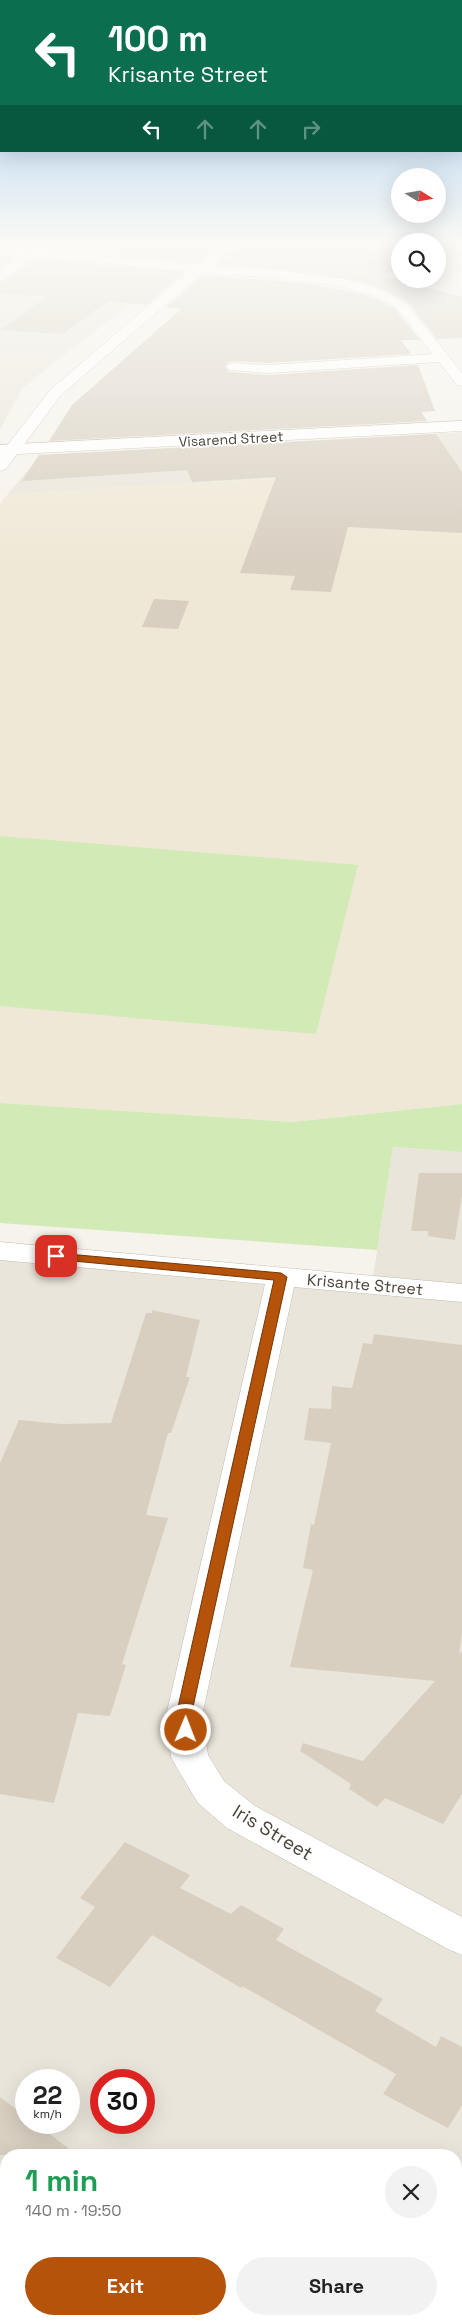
<!DOCTYPE html>
<html lang="en">
<head>
<meta charset="utf-8">
<style>
	:root { --surface:#fff; --page:#f2f2f2; --text:#222; --muted:#767676; --accent:#b45309 }
	body { margin:0; font-family:"Space Grotesk",sans-serif; background:var(--page); color:var(--text); height:100vh; display:flex; flex-direction:column; font-size:19px; white-space:nowrap }
	* { box-sizing:border-box; margin:0 }
	p { font-size:16px; color:var(--muted) }
	.icon { flex:none; width:28px; height:28px; fill:none; stroke:currentColor; stroke-width:2; stroke-linecap:round; stroke-linejoin:round }
	.map { position:relative; flex:1; overflow:hidden }
	.details { position:absolute; left:0px; top:2149px; width:462px; height:176px; display:flex; flex-direction:column; background:var(--surface); border-radius:20px 20px 0 0; box-shadow:0 5px 20px #0002 }
	.details>* { flex:none }
	.top-card { position:absolute; left:0px; top:0px; width:462px; height:152px; box-shadow:0 5px 20px #0002; background:#0b6e4f; color:#fff; overflow:hidden }
	.needle { width:32px; rotate:101deg }
	.buttons { position:absolute; left:391px; top:168px; display:grid; gap:10px }
	.buttons a { display:grid; place-items:center; width:55px; height:55px; border-radius:50%; background:var(--surface); box-shadow:0 5px 20px #0002; font-size:25px }
	.speed { position:absolute; left:15px; top:2069px; display:flex; gap:10px; font-size:25px; font-weight:700; text-align:center }
	.speed>* { display:grid; place-content:center; width:65px; height:65px; border-radius:50%; background:var(--surface); box-shadow:0 5px 20px #0002; line-height:1 }
	.speed small { font-size:12px; font-weight:400 }
	.speed .limit { border:8px solid #d22; background:#fff; color:#111 }
	.pin { position:absolute; display:grid; place-items:center; width:42px; height:42px; color:#fff; margin:-21px; border-radius:10px; box-shadow:0 2px 8px #0006 }
	.me { position:absolute; width:55px; margin:-28px; rotate:1deg; stroke-linejoin:round; filter:drop-shadow(0 0 4px #0008) }
	.turn { display:flex; align-items:center; gap:18px; height:105px; padding:0 25px; font-size:22px }
	.turn .icon { width:65px; height:65px; stroke-width:2.5 }
	.turn b { display:block; font-size:35px; line-height:42px }
	.lanes { display:flex; align-items:center; height:48px; padding:0 25px; background:#0003; justify-content:center; gap:25px; direction:ltr }
	.lanes .off { opacity:.35 }
	.round { display:grid; place-items:center; flex:none; width:52px; height:52px; border-radius:26px; background:var(--page) }
	.overview { display:flex; align-items:center; justify-content:space-between; height:85px; padding:0 25px }
	h1 { font-size:30px; font-weight:800; line-height:38px; color:#1e9e55 }
	.button { display:flex; gap:10px; margin-top:auto; padding:10px 25px }
	.button a { flex:1; height:58px; border-radius:30px; background:var(--accent); color:#fff; font-size:20px; font-weight:800; line-height:58px; text-align:center }
	.button a+a { background:var(--page); color:var(--text) }
	.map>svg:first-child { display:block }
</style>
</head>
<body>
<div class="map">
<svg width="462" height="2324" viewBox="0 0 462 2324">
	<rect width="100%" height="100%" fill="#f6f3ec"/>
	<!-- residential -->
	<g fill="#eae5da" fill-rule="evenodd">
		<polygon points="33,259 174,270 23,387 0,430 0,282"/>
		<polygon points="462,432 462,467 8,494 37,459"/>
		<path d="M 393,1147 L 462,1152 L 462,2324 L 0,2324 L 0,1252 L 372,1284 ZM 26,2080 L 69,2080 L 69,2122 L 26,2122 ZM 101,2080 L 144,2080 L 144,2122 L 101,2122 ZM 6,2155 L 456,2155 L 456,2319 L 6,2319 Z"/>
	</g>
	<!-- education -->
	<polygon fill="#efe8d6" points="462,467 462,1104 293,1122 0,1103 0,504 8,494"/>
	<!-- green -->
	<g fill="#d2eab5">
		<polygon points="0,836 358,865 316,1034 0,1006"/>
		<polygon points="0,1103 293,1122 462,1104 462,1152 393,1147 377,1250 0,1223"/>
	</g>
	<!-- building -->
	<g fill="#d8cfc1">
		<polygon points="0,242 225,242 196,263 49,249 46,244 42,243 33,247 0,244"/>
		<polygon points="243,242 400,242 400,270 380,275 462,297 462,338 437,339 408,302 388,291 366,283 313,272 216,264"/>
		<polygon points="438,242 462,242 462,256 438,261"/>
		<polygon points="0,256 17,257 0,269"/>
		<polygon points="38,259 184,272 147,305 108,301 63,334 0,330 47,297 0,293 0,283"/>
		<polygon points="203,275 304,283 358,293 380,300 396,310 420,340 401,340 411,354 269,363 234,361 229,362 225,366 229,372 269,375 418,365 435,411 421,412 427,421 49,441 72,405 181,309 166,307"/>
		<polygon points="436,434 462,472 462,533 348,527 331,592 290,590 295,576 240,573 276,477 192,482 187,470 22,481 39,455"/>
		<polygon points="154,599 189,601 178,629 142,627"/>
		<polygon points="419,1173 462,1173 462,1195 455,1240 428,1236 428,1231 411,1231"/>
		<polygon points="152,1310 200,1320 186,1377 190,1377 171,1433 168,1433 146,1515 168,1518 122,1664 126,1665 110,1716 78,1713 54,1803 0,1794 0,1463 19,1420 61,1424 111,1423 146,1313 152,1313"/>
		<polygon points="374,1334 462,1345 462,1633 459,1654 462,1651 462,1794 443,1824 385,1798 377,1807 349,1789 351,1784 300,1751 303,1743 363,1761 435,1681 290,1667 313,1570 303,1568 311,1524 314,1525 331,1443 304,1440 309,1408 331,1409 332,1386 352,1388 363,1343 372,1344"/>
		<polygon points="125,1842 190,1875 180,1888 231,1914 241,1905 284,1929 276,1940 383,1999 375,2011 436,2047 441,2036 462,2047 462,2105 448,2128 383,2094 396,2074 242,1986 241,1988 152,1935 110,1987 56,1958 95,1907 80,1898"/>
		<polygon points="0,2097 26,2117 26,2122 34,2122 77,2155 0,2155"/>
	</g>
	<g fill="none" stroke-linecap="round" stroke-linejoin="round">
		<defs>
			<g id="minor">
				<path d="M 228,242 L 241,242 L 211,266 C 268,271 361,270 407,304 L 462,373 L 462,386 L 457,385 L 439,362 L 269,373 L 229,370 L 227,367 L 229,364 L 234,363 L 269,365 L 433,354 C 421,340 410,322 397,309 C 363,278 249,277 202,273 L 60,396 L 6,469 L 0,471 L 0,455 L 50,390 L 189,271 L 38,257 L 0,281 L 0,271 L 23,256 L 0,254 L 0,246 L 33,249 L 42,245 L 46,246 L 47,251 L 197,265 Z"/>
				<polygon points="0,1242 462,1284 462,1302 294,1287 202,1716 208,1755 224,1781 255,1806 462,1917 462,1955 448,1949 227,1828 198,1803 177,1768 171,1757 166,1716 265,1284 0,1260"/>
			</g>
			<polygon id="tertiary" points="462,421 462,431 0,455 0,445"/>
		</defs>
		<!-- minor casing -->
		<use href="#minor" stroke="#c2bbae" stroke-width="1"/>
		<!-- tertiary casing -->
		<use href="#tertiary" stroke="#c2bbae" stroke-width="1"/>
		<!-- minor -->
		<use href="#minor" fill="#fff" fill-rule="evenodd"/>
		<!-- tertiary -->
		<use href="#tertiary" fill="#fff" fill-rule="evenodd"/>
	</g>
	<!-- sky -->
	<linearGradient id="sky" x2="0" y2="1"><stop stop-color="#8fc1ec"/><stop offset="0.43" stop-color="#fbfaf6"/><stop offset="1" stop-color="#fbfaf6" stop-opacity="0"/></linearGradient>
	<rect width="462" height="567" fill="url(#sky)"/>
	<!-- route -->
	<polygon fill="#b45309" stroke="#753606" points="56,1253 281,1273 287,1277 191,1716 193,1730 191,1734 186,1736 180,1734 176,1716 274,1280 52,1259 50,1256 52,1254"/>
	<g text-anchor="middle" stroke-width="4" stroke-linejoin="round" paint-order="stroke">
		<!-- far-street labels -->
		<g font-size="14" fill="#4b4439" stroke="#fff">
			<text transform="translate(231 439) rotate(-3)" y="5">Visarend Street</text>
		</g>
		<!-- street labels -->
		<g font-size="16" fill="#4b4439" stroke="#fff">
			<text transform="translate(365 1284) rotate(5)" y="6">Krisante Street</text>
		</g>
		<!-- near-street labels -->
		<g font-size="19" fill="#4b4439" stroke="#fff">
			<text transform="translate(273 1832) rotate(31)" y="7">Iris Street</text>
		</g>
	</g>
</svg>
<div class="buttons">
<a><svg class="needle" viewBox="-14 -14 28 28"><path d="M0-13l5 13h-10z" fill="#e53935"/><path d="M0 13l5-13h-10z" fill="#767676"/></svg></a>
<a><svg class="icon" aria-label="search" viewBox="0 0 24 24"><circle cx="10" cy="10" r="6"/><path d="M15 15l6 6"/></svg></a>
</div>
<div class="speed"><div>22<small>km/h</small></div><div class="limit">30</div></div>
<div class="pin" style="left:56px;top:1256px;background:#d93025"><svg class="icon" aria-label="arrive" viewBox="0 0 24 24"><path d="M6 21V4h12l-3 4 3 4H6"/></svg></div>
<svg class="me" style="left:186px;top:1730px" viewBox="-20 -20 40 40"><circle r="17" fill="#b45309" stroke="#fff" stroke-width="3"/><path d="M0-11L8 9 0 5-8 9z" fill="#fff"/></svg>
<div class="top-card">
<div class="turn"><svg class="icon" aria-label="left" viewBox="0 0 24 24"><path d="M17 20v-9H6M10 6l-5 5 5 5"/></svg><div><b>100 m</b>Krisante Street</div></div>
<div class="lanes"><svg class="icon" aria-label="left" viewBox="0 0 24 24"><path d="M17 20v-9H6M10 6l-5 5 5 5"/></svg><svg class="icon off" aria-label="ahead" viewBox="0 0 24 24"><path d="M12 20V5M6 11l6-6 6 6"/></svg><svg class="icon off" aria-label="ahead" viewBox="0 0 24 24"><path d="M12 20V5M6 11l6-6 6 6"/></svg><svg class="icon off" aria-label="right" viewBox="0 0 24 24"><path d="M7 20v-9h11M14 6l5 5-5 5"/></svg></div>
</div>
<section class="details">
<div class="overview"><div><h1>1 min</h1><p>140 m · 19:50</p></div><a class="round"><svg class="icon" aria-label="close" viewBox="0 0 24 24"><path d="M6 6l12 12M18 6L6 18"/></svg></a></div>
<div class="button"><a>Exit</a><a>Share</a></div>
</section>
</div>
</body>
</html>
